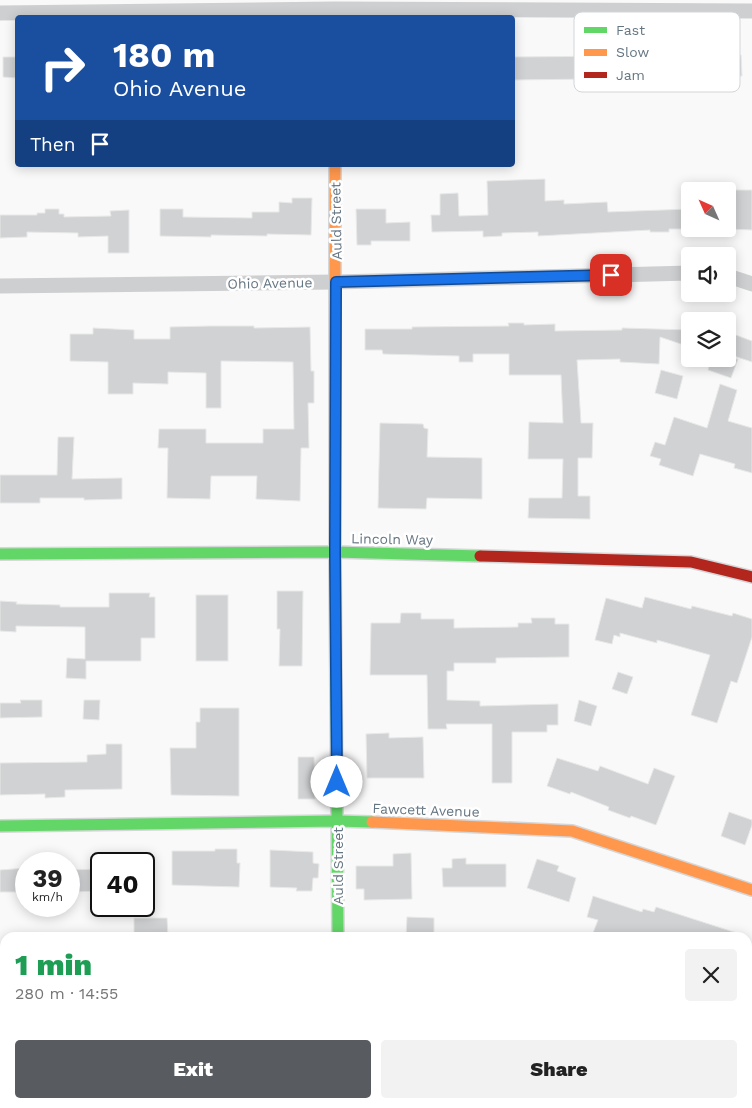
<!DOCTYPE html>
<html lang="en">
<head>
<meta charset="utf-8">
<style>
	:root { --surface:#fff; --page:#f2f2f2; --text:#222; --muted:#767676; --accent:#585c60 }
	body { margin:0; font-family:"Work Sans",sans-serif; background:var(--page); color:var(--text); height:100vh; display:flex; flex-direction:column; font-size:19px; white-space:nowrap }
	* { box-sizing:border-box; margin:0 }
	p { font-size:16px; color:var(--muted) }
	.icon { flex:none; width:28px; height:28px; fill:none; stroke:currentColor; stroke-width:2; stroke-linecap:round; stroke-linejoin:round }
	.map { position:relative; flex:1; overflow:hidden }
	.side { position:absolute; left:0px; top:932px; width:752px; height:176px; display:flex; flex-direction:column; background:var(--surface); border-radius:15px 15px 0 0; box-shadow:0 2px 12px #0003 }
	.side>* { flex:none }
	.top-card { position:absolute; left:15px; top:15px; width:500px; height:152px; border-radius:5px; box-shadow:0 2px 12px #0003; background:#1a4fa0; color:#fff; overflow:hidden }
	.needle { width:32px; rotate:315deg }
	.buttons { position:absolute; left:681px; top:182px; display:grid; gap:10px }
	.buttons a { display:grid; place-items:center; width:55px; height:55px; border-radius:5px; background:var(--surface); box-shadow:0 2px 12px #0003; font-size:25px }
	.speed { position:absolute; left:15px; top:852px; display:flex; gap:10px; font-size:25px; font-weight:700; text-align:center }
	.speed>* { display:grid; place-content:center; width:65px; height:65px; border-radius:50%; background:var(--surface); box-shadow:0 2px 12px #0003; line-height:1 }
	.speed small { font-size:12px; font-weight:400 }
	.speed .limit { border:2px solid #111; border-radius:8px; background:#fff; color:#111 }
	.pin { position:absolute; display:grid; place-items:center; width:42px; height:42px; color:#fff; margin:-21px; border-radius:10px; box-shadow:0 2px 8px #0006 }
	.me { position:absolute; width:55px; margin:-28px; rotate:0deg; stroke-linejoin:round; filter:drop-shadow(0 0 4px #0008) }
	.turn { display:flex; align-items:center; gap:18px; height:105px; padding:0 15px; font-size:22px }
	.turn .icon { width:65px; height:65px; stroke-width:2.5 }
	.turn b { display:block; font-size:35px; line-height:42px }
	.then { display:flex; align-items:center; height:48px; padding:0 15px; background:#0003; gap:10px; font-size:19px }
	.round { display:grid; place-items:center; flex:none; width:52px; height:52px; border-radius:5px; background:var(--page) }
	.summary { display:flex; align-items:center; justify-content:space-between; height:85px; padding:0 15px }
	h1 { font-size:30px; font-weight:800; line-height:38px; color:#1e9e55 }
	.action { display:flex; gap:10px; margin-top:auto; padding:10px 15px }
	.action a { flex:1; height:58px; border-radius:5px; background:var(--accent); color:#fff; font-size:20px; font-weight:800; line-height:58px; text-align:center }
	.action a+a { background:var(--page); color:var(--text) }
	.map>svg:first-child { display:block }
</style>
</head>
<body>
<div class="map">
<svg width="752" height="1108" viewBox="0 0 752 1108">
	<rect width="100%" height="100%" fill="#f9f9f9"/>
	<!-- building -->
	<g fill="#d0d2d3" stroke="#e8e8e8">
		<polygon points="741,55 742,76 727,76 727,87 700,88 700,83 665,83 665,78 512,80 512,57"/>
		<polygon points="3,57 18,57 18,78 3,77"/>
		<polygon points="545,179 545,201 564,200 564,204 607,202 608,212 690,209 690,229 669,229 669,232 650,232 650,230 538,236 538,232 502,233 502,236 483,237 483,231 432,232 431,215 440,215 440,194 458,193 459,216 488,215 487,181"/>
		<polygon points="728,190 752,190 752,230 728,229"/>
		<polygon points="292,198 312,198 311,235 267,234 267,236 211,235 211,237 160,236 160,209 183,209 183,217 252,218 252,212 279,212 279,202 292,203"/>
		<polygon points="45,209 59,209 59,214 64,214 64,217 111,216 110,211 129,210 129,253 108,253 108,236 78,237 78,233 27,232 27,237 0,238 0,215 37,215 37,213 45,213"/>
		<polygon points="356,209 386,209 386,223 410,222 410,241 371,241 371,245 357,245"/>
		<polygon points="508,323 524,323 524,325 555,324 555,331 622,330 622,328 690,330 690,347 660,337 659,364 620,362 620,359 577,360 581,423 593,423 592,458 578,458 578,496 590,496 590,519 528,518 529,498 562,498 563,459 528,459 529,422 563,423 561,375 509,375 509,354 473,354 473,362 459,362 459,356 383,354 382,350 365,350 365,329 412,329 412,327 509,326"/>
		<polygon points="210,326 254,326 254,328 310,327 311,371 314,371 314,403 308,403 309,448 301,448 300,501 256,499 257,476 211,476 210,499 167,498 168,448 158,448 159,429 206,429 206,443 263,443 263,429 294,429 293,362 221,361 221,408 206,408 206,373 168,372 168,384 133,383 133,394 108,394 108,362 70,361 70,334 93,334 93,328 134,330 134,339 170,339 170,327"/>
		<polygon points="728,332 752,341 752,362 728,354"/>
		<polygon points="711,359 738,359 731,378 708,370"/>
		<polygon points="661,370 683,376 677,399 655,393"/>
		<polygon points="720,384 737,390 728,421 752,428 752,473 734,468 735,464 700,454 693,476 659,465 661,459 650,456 655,442 665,445 674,417 707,428"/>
		<polygon points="380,423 423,424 424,428 428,429 427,457 482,458 482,499 427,498 426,509 378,508"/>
		<polygon points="58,437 74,437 72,479 122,478 122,499 84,500 84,498 40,498 40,503 0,503 0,475 57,475"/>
		<polygon points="277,591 303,591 302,666 279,666 280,629 277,629"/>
		<polygon points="109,593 150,593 149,597 155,597 155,638 141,638 141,661 86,661 86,679 66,678 67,658 85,659 85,627 16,626 16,632 0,631 0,601 17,602 16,604 60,605 60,607 109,607"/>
		<rect x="196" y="595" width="32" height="66"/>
		<polygon points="645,597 691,609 692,606 732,616 733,613 752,619 752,637 737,683 731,681 717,723 691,715 710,655 657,640 657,643 620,633 620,637 614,635 612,644 595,640 606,598 642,608"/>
		<polygon points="401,613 421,613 421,619 454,619 454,628 518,627 518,623 532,623 531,618 555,618 555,624 569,624 569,657 496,658 496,663 454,663 454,671 447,671 447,700 480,701 480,706 558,704 558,725 547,725 547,732 512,732 512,783 492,783 492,724 446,724 447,729 428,729 427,675 370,675 371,623 400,623"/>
		<polygon points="618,672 633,677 627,694 612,689"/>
		<polygon points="20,700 42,700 42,717 0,718 0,703 21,703"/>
		<polygon points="84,700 100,700 99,720 83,719"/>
		<polygon points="579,700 597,706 591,726 574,721"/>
		<polygon points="200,708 239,708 239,796 171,795 170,748 196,748 196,722 200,722"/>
		<polygon points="389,733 389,738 423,737 424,778 367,778 366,734"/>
		<polygon points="106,744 122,744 122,789 65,790 65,797 45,798 45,794 0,795 0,763 87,762 87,755 106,754"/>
		<polygon points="298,757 314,757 315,799 298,799"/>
		<polygon points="557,758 598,771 600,766 648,784 654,768 675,776 656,825 631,816 630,818 608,810 609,807 571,792 570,794 547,786"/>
		<polygon points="729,812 752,820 752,825 745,845 721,836"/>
		<polygon points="215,849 237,849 237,863 240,863 239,887 172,885 172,851 215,851"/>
		<polygon points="270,850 313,852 313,863 319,864 318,878 313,878 312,891 296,891 297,888 270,887"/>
		<polygon points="411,853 412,899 364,900 364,889 356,889 356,866 393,866 393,854"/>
		<polygon points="466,858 466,864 506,864 506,887 443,887 442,868 452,868 452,859"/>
		<polygon points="537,859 559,866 557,871 576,878 569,902 527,888"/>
		<polygon points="26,868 26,892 0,892 0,870"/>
		<polygon points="101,869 101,891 69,892 69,870"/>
		<polygon points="593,896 642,912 643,909 654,912 656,907 743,935 742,938 609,938 593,933 598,920 587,917"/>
		<polygon points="407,917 434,918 434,938 406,938"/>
		<polygon points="134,918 167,918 168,938 134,938"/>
	</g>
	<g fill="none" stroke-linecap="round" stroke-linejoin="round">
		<defs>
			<g id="fast">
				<polyline points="0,554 335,552 480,556"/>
				<polyline points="335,568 338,938"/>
				<polyline points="0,826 337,821 372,822"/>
			</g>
			<g id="slow">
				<polyline points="335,165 335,568"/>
				<polyline points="372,822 572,831 752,890"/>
			</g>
			<polyline id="jam" points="480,556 691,562 752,577"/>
		</defs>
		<!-- fast casing -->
		<use href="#fast" stroke="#d5d6d7" stroke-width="14"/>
		<!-- slow casing -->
		<use href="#slow" stroke="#d5d6d7" stroke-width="14"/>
		<!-- jam casing -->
		<use href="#jam" stroke="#d5d6d7" stroke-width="14"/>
		<!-- street -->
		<g stroke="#cecfd0" stroke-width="15">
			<polyline points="0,13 334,9 752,11"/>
			<polyline points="728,276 752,284"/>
			<polyline points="0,286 336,282 690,273"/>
			<polyline points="748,1058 752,1045"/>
			<polyline points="0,1095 5,1095"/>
			<polyline points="340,1104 340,1108"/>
			<polyline points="506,1104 520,1108"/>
			<polyline points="730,1108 731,1104"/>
		</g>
		<!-- fast -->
		<use href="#fast" stroke="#63d668" stroke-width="11"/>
		<!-- slow -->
		<use href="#slow" stroke="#ff974d" stroke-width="11"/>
		<!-- jam -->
		<use href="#jam" stroke="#b3261e" stroke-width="11"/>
	</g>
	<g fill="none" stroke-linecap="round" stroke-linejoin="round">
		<defs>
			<polyline id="route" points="337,782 335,552 336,282 611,275"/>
		</defs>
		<!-- route casing -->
		<use href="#route" stroke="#114b97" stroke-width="12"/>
		<!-- route -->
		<use href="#route" stroke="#1a73e8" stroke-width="9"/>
	</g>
	<g text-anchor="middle" stroke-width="5" stroke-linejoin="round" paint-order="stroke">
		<!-- street labels -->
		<g font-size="14" fill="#657683" stroke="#fff">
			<text transform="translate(336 221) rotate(-91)" y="5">Auld Street</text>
			<text transform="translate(270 283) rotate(-1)" y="5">Ohio Avenue</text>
			<text transform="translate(392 539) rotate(1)" y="5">Lincoln Way</text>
			<text transform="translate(426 810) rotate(2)" y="5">Fawcett Avenue</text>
			<text transform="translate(338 866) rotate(-90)" y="5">Auld Street</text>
		</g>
	</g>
	<!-- legend -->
	<rect x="574" y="12" width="166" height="80" rx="8" fill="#fff" stroke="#d1d6da" stroke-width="1"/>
	<rect x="584" y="27" width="23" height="6" fill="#63d668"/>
	<rect x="584" y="49" width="23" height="7" fill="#ff974d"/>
	<rect x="584" y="72" width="23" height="6" fill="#b3261e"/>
	<g font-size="14" fill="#657683">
		<text x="616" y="35">Fast</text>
		<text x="616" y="57">Slow</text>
		<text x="616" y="80">Jam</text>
	</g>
</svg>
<div class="buttons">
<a><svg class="needle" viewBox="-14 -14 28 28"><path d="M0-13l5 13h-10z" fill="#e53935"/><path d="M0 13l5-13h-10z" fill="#767676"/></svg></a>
<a><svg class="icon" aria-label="sound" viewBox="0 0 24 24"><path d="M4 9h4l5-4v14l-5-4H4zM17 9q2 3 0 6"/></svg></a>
<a><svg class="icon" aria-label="layers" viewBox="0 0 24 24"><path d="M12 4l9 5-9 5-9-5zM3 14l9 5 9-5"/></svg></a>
</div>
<div class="speed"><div>39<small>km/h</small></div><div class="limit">40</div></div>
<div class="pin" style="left:611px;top:275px;background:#d93025"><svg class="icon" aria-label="arrive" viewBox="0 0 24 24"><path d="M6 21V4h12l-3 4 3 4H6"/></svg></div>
<svg class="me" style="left:337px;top:782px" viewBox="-20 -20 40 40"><circle r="19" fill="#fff"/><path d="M0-13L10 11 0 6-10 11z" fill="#1a73e8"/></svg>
<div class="top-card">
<div class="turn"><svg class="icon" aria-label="right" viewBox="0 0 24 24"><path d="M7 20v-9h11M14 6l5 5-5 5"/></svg><div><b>180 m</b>Ohio Avenue</div></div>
<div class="then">Then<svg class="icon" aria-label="arrive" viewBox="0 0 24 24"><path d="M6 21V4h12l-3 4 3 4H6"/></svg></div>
</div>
<section class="side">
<div class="summary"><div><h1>1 min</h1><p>280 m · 14:55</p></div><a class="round"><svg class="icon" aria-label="close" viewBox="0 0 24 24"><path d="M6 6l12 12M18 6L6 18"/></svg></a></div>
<div class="action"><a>Exit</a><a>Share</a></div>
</section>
</div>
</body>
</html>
